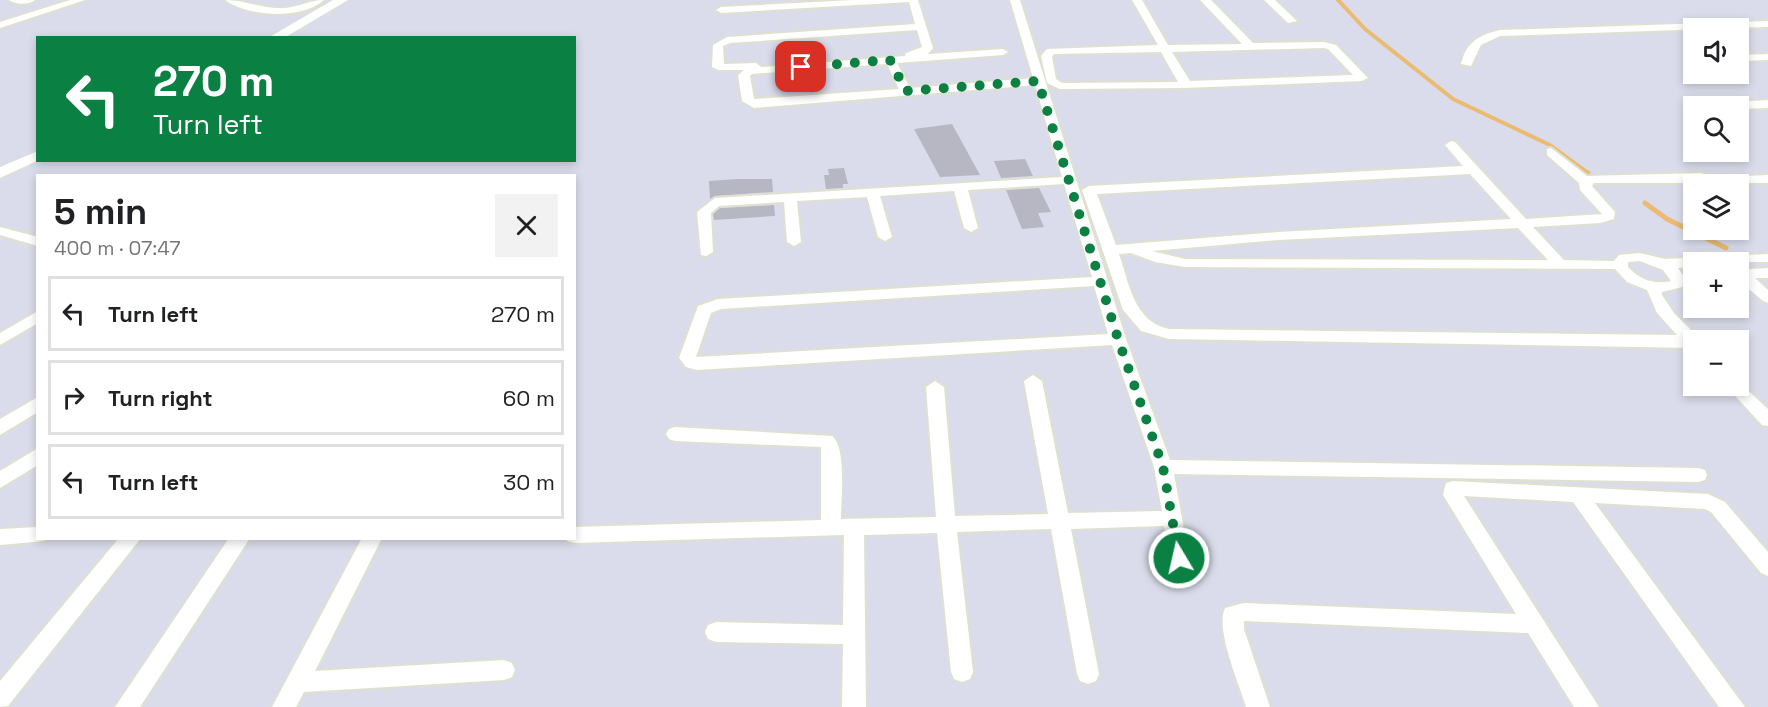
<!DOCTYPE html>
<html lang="en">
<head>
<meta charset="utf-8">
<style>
	:root { --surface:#fff; --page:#f2f2f2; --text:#202124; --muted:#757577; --line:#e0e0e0 }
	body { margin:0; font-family:"Space Grotesk",sans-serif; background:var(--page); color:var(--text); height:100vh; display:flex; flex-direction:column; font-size:22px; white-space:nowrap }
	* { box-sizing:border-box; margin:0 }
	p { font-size:20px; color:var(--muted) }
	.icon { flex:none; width:33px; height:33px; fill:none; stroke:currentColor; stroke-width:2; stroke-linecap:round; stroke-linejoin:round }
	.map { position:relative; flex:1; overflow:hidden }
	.side { position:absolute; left:36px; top:174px; width:540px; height:366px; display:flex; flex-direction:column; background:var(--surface); border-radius:0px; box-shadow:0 3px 9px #0003 }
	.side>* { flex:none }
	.banner { position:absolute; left:36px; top:36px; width:540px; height:126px; border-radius:0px; box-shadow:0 3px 9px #0003; background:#0b8043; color:#fff; overflow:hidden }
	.controls { position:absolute; left:1683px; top:18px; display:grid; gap:12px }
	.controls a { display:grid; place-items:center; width:66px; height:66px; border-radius:0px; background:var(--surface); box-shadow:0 3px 9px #0003; font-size:30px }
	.pin { position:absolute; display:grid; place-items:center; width:51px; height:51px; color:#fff; margin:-26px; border-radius:12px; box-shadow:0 3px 9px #0006 }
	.me { position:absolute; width:66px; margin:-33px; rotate:351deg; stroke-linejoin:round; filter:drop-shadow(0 0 4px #0008) }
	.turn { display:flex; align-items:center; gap:21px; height:126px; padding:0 18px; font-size:27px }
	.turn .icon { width:78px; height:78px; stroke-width:2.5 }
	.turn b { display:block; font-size:42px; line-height:51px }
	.round { display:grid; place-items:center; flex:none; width:63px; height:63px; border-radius:0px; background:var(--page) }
	.head { display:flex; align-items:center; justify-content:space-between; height:102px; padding:0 18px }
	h1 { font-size:36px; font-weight:700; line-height:45px }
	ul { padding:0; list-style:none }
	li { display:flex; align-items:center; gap:18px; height:75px; margin:0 12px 9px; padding:0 6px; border:3px solid var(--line); border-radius:0px }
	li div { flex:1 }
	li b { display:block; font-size:22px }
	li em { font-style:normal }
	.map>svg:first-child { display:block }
</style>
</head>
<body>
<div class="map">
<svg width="1768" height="707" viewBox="0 0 1768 707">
	<rect width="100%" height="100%" fill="#dadceb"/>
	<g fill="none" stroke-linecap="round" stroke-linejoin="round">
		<!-- stream-far1 -->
		<polyline stroke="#eabb70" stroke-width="4" points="1338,0 1365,29 1453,99 1550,145 1588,173"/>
		<!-- stream -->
		<g stroke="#eabb70" stroke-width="5">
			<polyline points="1586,172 1588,173"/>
			<polyline points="1645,203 1667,219 1726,248"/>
		</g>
	</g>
	<!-- building -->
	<g fill="#b6b7c2">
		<polygon points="952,124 980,175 940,177 914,129"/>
		<polygon points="1025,159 1033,176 1001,178 994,161"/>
		<polygon points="844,168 848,184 843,184 843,188 826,189 824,175 829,175 828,169"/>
		<polygon points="737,179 772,179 773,192 715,196 710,199 709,181"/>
		<polygon points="1039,188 1051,212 1038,213 1044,227 1022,229 1006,190"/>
		<polygon points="774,205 775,216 714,220 713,214 720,208"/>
	</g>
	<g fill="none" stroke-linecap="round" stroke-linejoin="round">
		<defs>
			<g id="minor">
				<path d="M 9,0 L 35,0 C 29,5 15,5 9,0 Z"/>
				<polygon points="70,0 85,0 0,28 0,22"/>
				<path d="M 225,0 C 245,0 263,9 282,8 C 297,8 309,0 324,0 C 302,20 248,17 225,0 Z"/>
				<path d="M 852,0 L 918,0 L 933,48 L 928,54 L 1003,49 L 1008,52 L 1003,55 L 897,63 L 910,88 L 1033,78 L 1010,0 L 1020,0 L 1126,339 L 1170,460 L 1698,468 L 1705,470 L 1707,475 L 1705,480 L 1698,482 L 1174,474 L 1192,574 L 1189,580 L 1182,583 L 1175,580 L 1172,574 L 1164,526 L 1071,529 L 1099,674 L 1096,681 L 1088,684 L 1080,681 L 1077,674 L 1051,529 L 957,532 L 973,672 L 970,679 L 962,682 L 954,679 L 951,672 L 937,533 L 864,535 L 866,707 L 842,707 L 843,644 L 716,642 L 708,639 L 705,632 L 708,625 L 716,622 L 843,625 L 844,535 L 574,543 L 567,541 L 566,538 L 574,538 L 574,527 L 821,520 L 821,447 L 675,441 L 669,439 L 666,434 L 669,429 L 675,427 L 832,436 C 847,447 841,501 841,519 L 936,517 L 926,387 L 935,381 L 944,387 L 955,516 L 1048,514 L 1024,381 L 1033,375 L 1042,381 L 1068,513 L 1162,511 L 1154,467 L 1112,345 L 697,370 L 686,367 L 679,358 L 698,306 L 718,299 L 1092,277 L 1064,184 L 968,190 L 978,228 L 971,232 L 964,228 L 954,191 L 880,196 L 892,237 L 885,241 L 878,237 L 867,197 L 797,201 L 801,242 L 794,246 L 787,242 L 784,202 L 719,206 L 711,213 L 713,252 L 706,256 L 701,255 L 697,212 L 715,198 L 1062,177 L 1035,85 L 754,108 L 742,101 L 738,75 L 744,70 L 718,70 L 712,67 L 713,45 L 727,37 L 915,24 L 909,2 L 721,13 L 716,10 L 721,7 ZM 917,30 L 922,47 L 906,53 L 905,56 L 761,67 L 756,63 L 724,64 L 723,46 L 730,43 ZM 887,64 L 899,89 L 754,99 L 750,76 L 752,74 ZM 1094,286 L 1108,334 L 696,357 L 711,313 L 721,309 Z"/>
				<path d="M 1132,0 L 1142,0 L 1168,45 L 1242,44 L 1200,0 L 1211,0 L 1253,43 L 1324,42 L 1336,45 L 1368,78 L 1362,81 L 1186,88 L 1060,89 L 1047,83 L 1041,56 L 1047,49 L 1158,45 ZM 1324,48 L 1328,49 L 1353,75 L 1190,81 L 1172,52 ZM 1161,52 L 1178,82 L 1062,83 L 1056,79 L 1052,57 L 1054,54 Z"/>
				<polygon points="1264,0 1275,0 1297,21 1288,23"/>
				<path d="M 1768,21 L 1768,27 L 1500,36 L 1481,45 L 1471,66 L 1461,64 C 1466,42 1479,35 1500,30 Z"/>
				<polygon points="1768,54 1768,60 1738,61 1738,55"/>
				<polygon points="1768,100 1768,108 1738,109 1738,106 1730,106 1736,102"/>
				<path d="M 1451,141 L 1455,142 L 1526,219 L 1602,214 L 1580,190 L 1579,183 L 1547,155 L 1547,149 L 1551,148 L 1587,176 L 1700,173 L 1725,177 L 1768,175 L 1768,183 L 1594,183 L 1592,186 L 1615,212 L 1614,219 L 1600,223 L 1533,227 L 1564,260 L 1614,261 L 1619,255 L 1640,253 L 1665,259 L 1768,254 L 1768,262 L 1694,262 L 1694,267 L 1678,268 L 1687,281 L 1682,287 L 1662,292 L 1662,295 L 1674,313 L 1701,340 L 1694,340 L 1694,348 L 1169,339 L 1141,331 L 1123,310 L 1082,190 L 1089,186 L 1463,166 L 1445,145 ZM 1470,174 L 1511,219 L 1279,232 L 1116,245 L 1097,194 ZM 1518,228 L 1548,260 L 1185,259 L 1152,251 L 1279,240 ZM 1131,253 L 1155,262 L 1185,267 L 1615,269 L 1627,282 L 1647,290 L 1657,313 L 1677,335 L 1169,329 C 1134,322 1129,283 1119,254 ZM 1640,261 L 1663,270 L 1671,281 C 1655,285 1640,280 1628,267 L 1628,262 Z"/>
				<polygon points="0,227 38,237 38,246 0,235"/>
				<polygon points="1768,268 1768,278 1755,278 1768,290 1768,303 1763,301 1738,280 1738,270"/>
				<polygon points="38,311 38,323 0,345 0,333"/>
				<polygon points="1738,381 1768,409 1768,426 1762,425 1726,386 1738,386"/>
				<polygon points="38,397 38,412 0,435 0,419"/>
				<polygon points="38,448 38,465 0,488 0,471"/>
				<path d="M 1453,481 L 1708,494 L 1725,502 L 1768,552 L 1768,576 L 1761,573 L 1711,512 L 1705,509 L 1595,503 L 1745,707 L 1719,707 L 1573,502 L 1464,496 L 1599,707 L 1574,707 L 1528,633 L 1244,621 L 1244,629 L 1270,707 L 1246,707 C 1239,683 1215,630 1225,608 L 1244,603 L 1516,614 L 1443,495 L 1446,483 Z"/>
				<polygon points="38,527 38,538 46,538 45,541 0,545 0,529"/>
				<polygon points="119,538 141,538 8,706 0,707 0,681"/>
				<polygon points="229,538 250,538 140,707 115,707"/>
				<polygon points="362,538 382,538 315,671 504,660 512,663 515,670 512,677 504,680 304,692 296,707 272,707"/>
			</g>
			<g id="tertiary">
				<polygon points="333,0 348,0 284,38 268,38"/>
				<polygon points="38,151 39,160 0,178 0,167"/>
			</g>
		</defs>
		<!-- minor casing -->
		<use href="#minor" stroke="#dee1d0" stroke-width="4"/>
		<!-- tertiary casing -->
		<use href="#tertiary" stroke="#dee1d0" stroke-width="2"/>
		<!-- minor -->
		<use href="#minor" fill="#fff" fill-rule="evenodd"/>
		<!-- tertiary -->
		<use href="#tertiary" fill="#fff" fill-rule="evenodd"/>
	</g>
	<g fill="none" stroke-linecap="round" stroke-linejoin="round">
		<!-- route -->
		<polyline stroke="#0b8043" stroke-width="10" stroke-dasharray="0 18" points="801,67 890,60 906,91 1038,81 1118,339 1163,467 1179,558"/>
	</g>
</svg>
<div class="controls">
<a><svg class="icon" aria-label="sound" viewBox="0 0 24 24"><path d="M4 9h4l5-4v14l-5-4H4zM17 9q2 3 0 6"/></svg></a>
<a><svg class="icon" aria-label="search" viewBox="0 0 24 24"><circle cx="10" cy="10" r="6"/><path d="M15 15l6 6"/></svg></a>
<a><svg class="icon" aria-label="layers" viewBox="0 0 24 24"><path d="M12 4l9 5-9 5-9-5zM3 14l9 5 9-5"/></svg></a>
<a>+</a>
<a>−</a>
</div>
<div class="pin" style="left:801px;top:67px;background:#d93025"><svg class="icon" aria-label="arrive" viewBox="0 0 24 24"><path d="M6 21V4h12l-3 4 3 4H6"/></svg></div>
<svg class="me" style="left:1179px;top:558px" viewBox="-20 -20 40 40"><circle r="17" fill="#0b8043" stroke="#fff" stroke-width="3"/><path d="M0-11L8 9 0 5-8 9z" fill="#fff"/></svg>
<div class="banner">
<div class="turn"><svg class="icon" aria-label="left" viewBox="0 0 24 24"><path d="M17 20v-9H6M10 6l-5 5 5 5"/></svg><div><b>270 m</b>Turn left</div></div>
</div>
<section class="side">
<div class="head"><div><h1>5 min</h1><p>400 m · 07:47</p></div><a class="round"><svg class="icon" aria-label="close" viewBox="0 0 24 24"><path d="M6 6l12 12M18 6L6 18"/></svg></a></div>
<ul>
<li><svg class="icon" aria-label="left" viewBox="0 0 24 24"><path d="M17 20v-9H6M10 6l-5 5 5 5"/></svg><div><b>Turn left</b></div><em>270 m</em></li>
<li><svg class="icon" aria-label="right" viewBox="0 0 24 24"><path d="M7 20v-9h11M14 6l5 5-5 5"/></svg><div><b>Turn right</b></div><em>60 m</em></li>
<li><svg class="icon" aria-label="left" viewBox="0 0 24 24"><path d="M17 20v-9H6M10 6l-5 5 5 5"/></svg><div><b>Turn left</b></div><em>30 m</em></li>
</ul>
</section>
</div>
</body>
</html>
